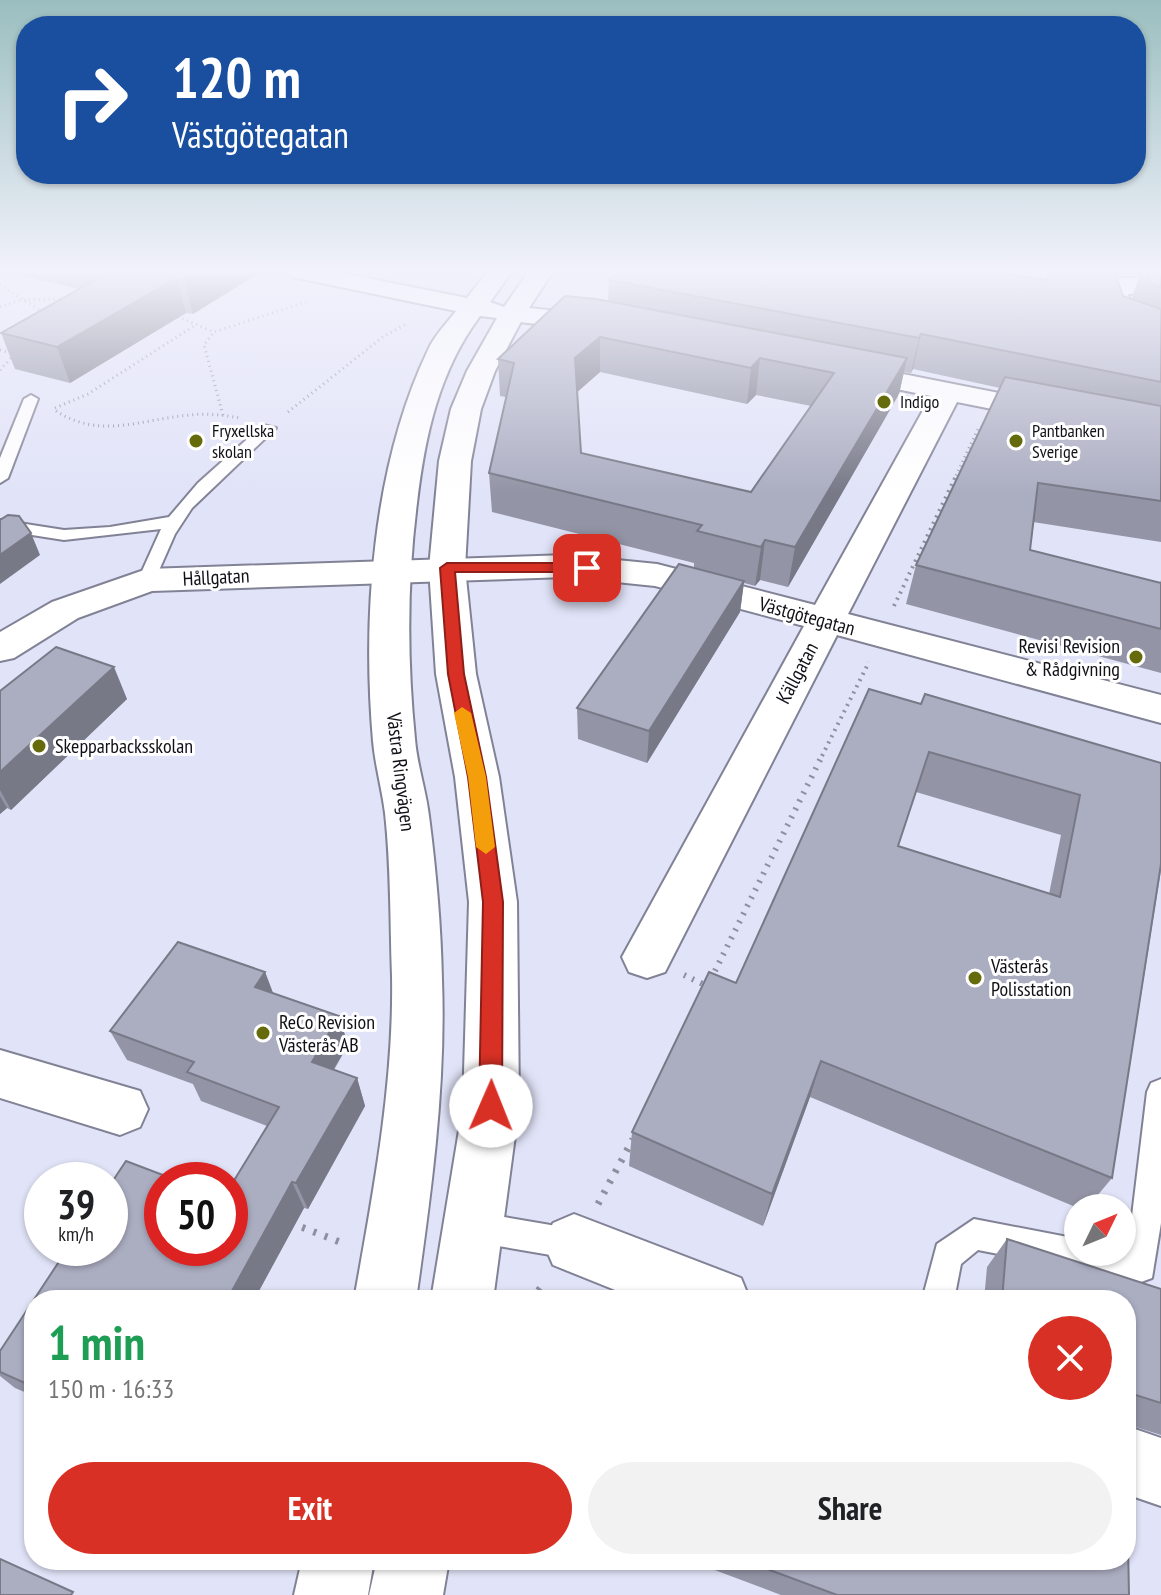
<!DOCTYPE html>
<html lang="en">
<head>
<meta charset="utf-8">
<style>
	:root { --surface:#fff; --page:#f2f2f2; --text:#202124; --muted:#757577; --accent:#d93025 }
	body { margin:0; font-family:"PT Sans Narrow",sans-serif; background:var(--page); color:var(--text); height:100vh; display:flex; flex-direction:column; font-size:30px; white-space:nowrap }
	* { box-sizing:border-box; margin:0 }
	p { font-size:26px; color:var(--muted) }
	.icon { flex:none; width:44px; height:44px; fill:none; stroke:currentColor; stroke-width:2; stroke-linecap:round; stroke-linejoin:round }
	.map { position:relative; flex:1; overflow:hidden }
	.sheet { position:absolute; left:24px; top:1290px; width:1112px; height:280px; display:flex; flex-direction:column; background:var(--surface); border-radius:32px; box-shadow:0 2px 6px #0004 }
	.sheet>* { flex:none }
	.guide { position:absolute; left:16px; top:16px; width:1130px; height:168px; border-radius:32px; box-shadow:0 2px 6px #0004; background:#1a4fa0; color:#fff; overflow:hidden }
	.needle { width:52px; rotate:47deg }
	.fabs { position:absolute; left:1064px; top:1194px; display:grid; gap:16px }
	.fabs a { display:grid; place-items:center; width:72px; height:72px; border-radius:50%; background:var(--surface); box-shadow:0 2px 6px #0004; font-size:40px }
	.speed { position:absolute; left:24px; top:1162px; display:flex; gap:16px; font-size:40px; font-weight:700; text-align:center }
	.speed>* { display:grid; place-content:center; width:104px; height:104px; border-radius:50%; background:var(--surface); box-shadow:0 2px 6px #0004; line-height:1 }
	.speed small { font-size:20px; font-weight:400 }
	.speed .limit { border:12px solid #d22; background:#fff; color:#111 }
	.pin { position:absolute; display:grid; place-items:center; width:68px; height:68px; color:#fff; margin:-34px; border-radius:16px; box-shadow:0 4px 12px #0006 }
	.me { position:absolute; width:88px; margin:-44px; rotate:1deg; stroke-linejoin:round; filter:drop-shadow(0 0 6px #0008) }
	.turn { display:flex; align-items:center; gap:28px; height:168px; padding:0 24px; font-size:36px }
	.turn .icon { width:104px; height:104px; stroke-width:2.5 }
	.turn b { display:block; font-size:56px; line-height:68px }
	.round { display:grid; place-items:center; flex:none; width:84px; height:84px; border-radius:42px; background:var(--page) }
	.overview { display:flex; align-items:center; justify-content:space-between; height:136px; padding:0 24px }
	h1 { font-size:48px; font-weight:700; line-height:60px; color:#1e9e55 }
	.cta { display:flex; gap:16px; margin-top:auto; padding:16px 24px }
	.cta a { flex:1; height:92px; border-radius:48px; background:var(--accent); color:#fff; font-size:32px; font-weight:700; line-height:92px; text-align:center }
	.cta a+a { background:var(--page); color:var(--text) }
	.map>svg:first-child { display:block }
</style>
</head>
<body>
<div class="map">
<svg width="1161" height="1595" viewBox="0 0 1161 1595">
	<rect width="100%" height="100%" fill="#e1e3f8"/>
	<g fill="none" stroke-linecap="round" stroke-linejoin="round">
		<defs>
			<g id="lane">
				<polygon points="31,395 38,399 8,478 0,483 0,458 24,399"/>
				<polygon points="263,425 276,428 192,508 175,534 153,584 141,584 138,580 161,529 64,540 0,530 0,520 64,530 110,527 169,517 198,483"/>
				<polygon points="1161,1079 1161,1223 1152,1278 1141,1282 978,1250 961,1264 954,1300 922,1300 937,1244 974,1219 1078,1239 1078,1252 1128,1249 1147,1092 1151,1083"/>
				<polygon points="475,1212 574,1229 585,1233 589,1244 585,1255 574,1259 475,1242 464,1238 460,1227 464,1216"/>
			</g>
			<g id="street">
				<polygon points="1113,278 1161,278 1161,294 1128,294 1135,319 1161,330 1161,347 1114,330 1100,286"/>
				<polygon points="512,306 601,316 610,318 614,324 610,330 601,332 503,320 499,314 503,308"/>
				<polygon points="842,362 1161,425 1161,443 957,402 848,614 1161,695 1161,723 837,635 665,972 647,978 629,972 622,957 804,626 655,586 567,577 152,591 78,618 14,658 0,661 0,632 52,602 147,569 567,555 657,564 815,605 931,396 832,376 828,370 832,364"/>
				<polygon points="0,1050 140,1091 148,1109 140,1127 120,1135 0,1098"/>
				<polygon points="574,1214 741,1278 750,1300 640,1300 553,1265 544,1244 553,1223"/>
				<polygon points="1126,1426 1161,1438 1161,1506 1126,1494"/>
			</g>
			<g id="secondary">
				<path d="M 281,270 L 327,270 L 467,298 L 489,270 L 513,270 L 490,302 L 504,307 L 530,270 L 554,270 L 525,314 L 495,371 L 481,409 L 471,461 L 465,568 L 476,674 L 499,777 L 517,902 L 519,1106 L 493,1300 L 431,1300 L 463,1106 L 469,902 L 455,777 L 436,674 L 429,568 L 439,461 L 451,409 L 467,371 L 497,318 L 480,316 C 439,371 425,435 417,503 C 407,582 407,659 415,739 C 417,765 426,790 429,816 C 436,870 441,926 442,980 C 446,1087 431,1194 416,1300 L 354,1300 C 373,1194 394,1084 392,976 C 390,922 391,866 385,813 C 382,789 375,765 373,741 C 362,615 373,465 428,350 C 434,336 447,323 456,311 L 293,277 Z"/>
				<polygon points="302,1560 374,1560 368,1595 294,1595"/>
				<polygon points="377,1560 449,1560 443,1595 369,1595"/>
			</g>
		</defs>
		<!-- lane casing -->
		<use href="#lane" stroke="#818295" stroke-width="4"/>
		<!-- street casing -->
		<use href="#street" stroke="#818295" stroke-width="4"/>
		<!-- secondary casing -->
		<use href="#secondary" stroke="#818295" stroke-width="4"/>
		<!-- path-far3 -->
		<g stroke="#8e8f9f" stroke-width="3" stroke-dasharray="1 4" stroke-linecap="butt">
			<polyline points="1015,274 1053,277"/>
			<polyline points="1012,280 1017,270"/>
			<polyline points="0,285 46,314"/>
			<polyline points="0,307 21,300 66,299"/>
			<polyline points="173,315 214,332"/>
			<polyline points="0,350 14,354"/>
			<polyline points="0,370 14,355"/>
			<polyline points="55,408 88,394 194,326"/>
			<path d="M 56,411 C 101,440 141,419 190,415 C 206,413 224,415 240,418"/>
			<polyline points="288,412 384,336 408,323"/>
			<polyline points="223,415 204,345 214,332 306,302"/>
			<polyline points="954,480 979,427"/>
		</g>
		<!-- path-far2 -->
		<g stroke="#8e8f9f" stroke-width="4" stroke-dasharray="2 5" stroke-linecap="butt">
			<polyline points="894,606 955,478"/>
			<polyline points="822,756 869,662"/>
		</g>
		<!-- path-far1 -->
		<g stroke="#8e8f9f" stroke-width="6" stroke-dasharray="2 7" stroke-linecap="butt">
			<polyline points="684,975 707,986"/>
			<polyline points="711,979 823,754"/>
		</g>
		<!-- path -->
		<g stroke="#8e8f9f" stroke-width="7" stroke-dasharray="3 9" stroke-linecap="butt">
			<polyline points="598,1204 633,1139"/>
			<polyline points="291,1223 345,1244"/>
			<polyline points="531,1300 545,1282"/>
		</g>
		<!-- lane -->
		<use href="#lane" fill="#fff" fill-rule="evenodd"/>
		<!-- street -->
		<use href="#street" fill="#fff" fill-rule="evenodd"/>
		<!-- secondary -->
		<use href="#secondary" fill="#fff" fill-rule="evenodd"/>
	</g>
	<!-- wall -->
	<g fill="#9395a6" fill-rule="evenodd">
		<polygon points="0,270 264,270 193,314 186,313 70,383 15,369 1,333 79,289 17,275 0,273"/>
		<polygon points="416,270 435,270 431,273"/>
		<path d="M 1051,270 L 1161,270 L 1161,542 L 1033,522 L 1030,550 L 1160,583 L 1161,580 L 1161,673 L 906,604 L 916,565 L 1000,388 L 913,369 L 911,373 L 904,372 L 899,394 L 788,587 L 760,580 L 755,586 L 744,583 L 740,612 L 647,763 L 578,739 L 577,708 L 694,568 L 694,563 L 492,512 L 489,473 L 506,397 L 500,396 L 498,359 L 608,301 L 609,280 L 1047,280 ZM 1116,275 L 1140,275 L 1132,297 L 1133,300 L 1123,296 ZM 600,372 L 747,404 L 756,395 L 811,406 L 751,492 L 581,453 L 577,392 Z"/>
		<polygon points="0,691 127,699 11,810 7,808 0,814"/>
		<path d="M 921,704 L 1161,763 L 1161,870 L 1112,1178 L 1087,1208 L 1078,1208 L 810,1097 L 763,1226 L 629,1166 L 632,1132 L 736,983 ZM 916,792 L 1061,835 L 1049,894 L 898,847 Z"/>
		<polygon points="178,942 265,972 273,993 339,1016 348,1045 334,1070 357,1078 365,1106 308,1209 304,1208 254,1300 34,1300 34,1396 15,1388 0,1376 0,1351 68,1248 110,1248 110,1185 126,1161 176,1180 162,1180 162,1248 230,1248 230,1187 267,1126 201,1101 193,1084 127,1060 110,1031"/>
		<polygon points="1007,1239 1161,1289 1161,1435 1126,1424 1126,1300 984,1300 987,1267"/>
		<polygon points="688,1560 1126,1560 1129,1595 781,1595"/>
	</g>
	<!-- shaded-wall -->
	<g fill="#787987">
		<polygon points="202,270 264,270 193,314 184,280"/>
		<polygon points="177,278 186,313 70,383 57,347"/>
		<polygon points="921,334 913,369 911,373 919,338"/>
		<polygon points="600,337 600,372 575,394 575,358"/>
		<polygon points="760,358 756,395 747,404 751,368"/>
		<polygon points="907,358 899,394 788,587 795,547"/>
		<polygon points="31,533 40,555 0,584 0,555"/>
		<polygon points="765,540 760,580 755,586 761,547"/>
		<polygon points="744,581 740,612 647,763 649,731"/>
		<polygon points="114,667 127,699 11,810 0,790 0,772"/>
		<polygon points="0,796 7,808 0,814"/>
		<polygon points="265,972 276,1001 255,987"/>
		<polygon points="339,1016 348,1045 321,1090 312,1062"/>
		<polygon points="821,1061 810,1097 763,1226 772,1194"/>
		<polygon points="357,1078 365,1106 308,1209 296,1183"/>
		<polygon points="292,1182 304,1208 254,1300 227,1300"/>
	</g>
	<!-- building -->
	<g fill="#abadc1" stroke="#787987" stroke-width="2" fill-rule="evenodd">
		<polygon points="113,270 202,270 184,280 177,278 57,347 1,333"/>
		<polygon points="621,270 983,270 1047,280 1051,270 1114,270 1123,296 1161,309 1161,382 921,334 919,338 609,280"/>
		<polygon points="1146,270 1161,270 1161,288 1150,283"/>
		<path d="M 565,296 L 596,299 L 907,358 L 795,547 L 765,540 L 761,547 L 697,531 L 702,525 L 489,473 L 514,363 L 498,359 ZM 600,337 L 751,368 L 760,358 L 834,373 L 751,492 L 581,453 L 575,358 Z"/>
		<polygon points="1005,377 1161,406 1161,501 1038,483 1030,550 1161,583 1161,629 916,565"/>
		<polygon points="8,515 19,516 31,533 0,555 0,520"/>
		<polygon points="679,564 744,581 649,731 577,708"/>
		<polygon points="56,647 114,667 0,772 0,691"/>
		<path d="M 869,689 L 921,704 L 925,694 L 1161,763 L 1161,864 L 1112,1178 L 821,1061 L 772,1194 L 632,1132 L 709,972 L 736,983 ZM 929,752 L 1080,795 L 1060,897 L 898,846 Z"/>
		<polygon points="178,942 265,972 255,987 339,1016 312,1062 357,1078 296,1183 292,1182 227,1300 34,1300 34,1387 0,1372 0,1351 68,1248 110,1248 110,1185 126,1161 176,1180 162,1180 162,1248 230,1248 230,1187 279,1107 187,1072 194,1062 110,1031"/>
		<polygon points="1007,1239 1161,1289 1161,1403 1126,1392 1126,1300 1002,1300"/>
		<polygon points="1126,1543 1128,1543 1129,1595 837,1595 743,1560 1126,1560"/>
		<polygon points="0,1559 73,1592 71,1595 0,1595"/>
	</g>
	<!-- sky -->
	<linearGradient id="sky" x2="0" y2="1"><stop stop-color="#9abebf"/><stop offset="0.55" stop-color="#f2f2fc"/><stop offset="1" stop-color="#f2f2fc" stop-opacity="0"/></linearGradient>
	<rect width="1161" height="493" fill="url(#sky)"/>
	<!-- route -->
	<polygon fill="#d93025" stroke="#8d1f18" stroke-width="2" points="447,563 587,563 594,568 587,572 455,572 464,674 486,777 503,902 502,1106 499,1113 491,1117 483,1113 479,1106 483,902 468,777 448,674 440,568"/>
	<!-- slow -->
	<polygon fill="#f59e0b" points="462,707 471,713 486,777 495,847 486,854 476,847 468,777 454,713"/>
	<!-- markers -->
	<g fill="#656a0b" stroke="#fff" stroke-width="3">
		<circle cx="884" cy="402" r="8"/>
		<circle cx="196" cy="441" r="8"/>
		<circle cx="1016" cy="441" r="8"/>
		<circle cx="1136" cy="657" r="8"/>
		<circle cx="39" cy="746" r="8"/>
		<circle cx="975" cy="978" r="8"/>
		<circle cx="263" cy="1033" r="8"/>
	</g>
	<g text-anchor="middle" stroke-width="6" stroke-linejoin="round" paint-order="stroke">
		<!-- far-poi labels -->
		<g font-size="18" fill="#101017" stroke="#fff" text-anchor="start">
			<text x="900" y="408">Indigo</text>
			<text x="212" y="437">Fryxellska<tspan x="212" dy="21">skolan</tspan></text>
			<text x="1032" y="437">Pantbanken<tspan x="1032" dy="21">Sverige</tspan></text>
		</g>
		<!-- street labels -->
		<g font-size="20" fill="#101017" stroke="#fff">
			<text transform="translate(216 577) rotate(-3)" y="7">Hållgatan</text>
			<text transform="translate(807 616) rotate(15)" y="7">Västgötegatan</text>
			<text transform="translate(797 673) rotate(-62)" y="7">Källgatan</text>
			<text transform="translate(401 772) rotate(83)" y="7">Västra Ringvägen</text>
		</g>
		<!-- poi labels -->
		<g font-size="20" fill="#101017" stroke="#fff" text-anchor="start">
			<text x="1120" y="653" text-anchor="end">Revisi Revision<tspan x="1120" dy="23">&amp; Rådgivning</tspan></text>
			<text x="55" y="753">Skepparbacksskolan</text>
			<text x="991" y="973">Västerås<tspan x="991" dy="23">Polisstation</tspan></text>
			<text x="279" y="1029">ReCo Revision<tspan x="279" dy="23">Västerås AB</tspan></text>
		</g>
	</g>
</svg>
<div class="fabs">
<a><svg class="needle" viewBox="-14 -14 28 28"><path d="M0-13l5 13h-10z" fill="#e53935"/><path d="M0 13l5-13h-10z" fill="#757577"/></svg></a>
</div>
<div class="speed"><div>39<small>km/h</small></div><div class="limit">50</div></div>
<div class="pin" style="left:587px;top:568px;background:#d93025"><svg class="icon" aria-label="arrive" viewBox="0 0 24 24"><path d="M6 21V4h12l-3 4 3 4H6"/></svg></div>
<svg class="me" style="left:491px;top:1106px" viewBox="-20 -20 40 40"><circle r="19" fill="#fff"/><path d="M0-13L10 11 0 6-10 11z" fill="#d93025"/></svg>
<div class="guide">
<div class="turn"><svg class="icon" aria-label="right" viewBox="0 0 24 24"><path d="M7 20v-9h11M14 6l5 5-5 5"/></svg><div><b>120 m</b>Västgötegatan</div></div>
</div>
<section class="sheet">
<div class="overview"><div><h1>1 min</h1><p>150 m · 16:33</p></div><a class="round" style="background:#d93025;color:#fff"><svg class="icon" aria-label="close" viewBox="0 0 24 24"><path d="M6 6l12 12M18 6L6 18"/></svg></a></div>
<div class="cta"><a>Exit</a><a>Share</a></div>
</section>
</div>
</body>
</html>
